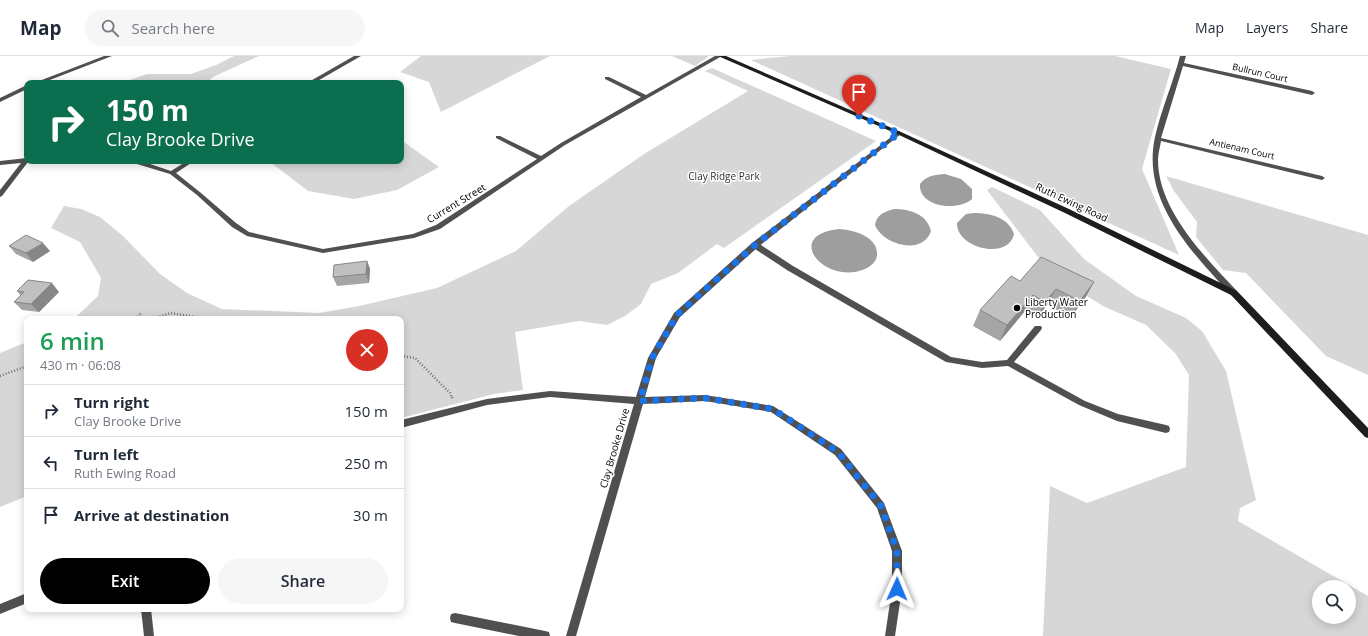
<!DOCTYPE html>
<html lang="en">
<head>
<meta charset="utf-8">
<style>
	:root { --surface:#fff; --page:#f6f6f7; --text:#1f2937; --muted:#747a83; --line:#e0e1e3; --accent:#000 }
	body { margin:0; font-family:"Open Sans",sans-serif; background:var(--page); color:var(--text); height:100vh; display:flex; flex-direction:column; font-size:15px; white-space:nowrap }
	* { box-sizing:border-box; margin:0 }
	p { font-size:13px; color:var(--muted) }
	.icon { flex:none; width:22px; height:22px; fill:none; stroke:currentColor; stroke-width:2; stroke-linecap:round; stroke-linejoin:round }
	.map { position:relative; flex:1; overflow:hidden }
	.drawer { position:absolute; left:24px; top:260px; width:380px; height:296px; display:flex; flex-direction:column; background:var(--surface); border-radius:8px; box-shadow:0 2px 10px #0003 }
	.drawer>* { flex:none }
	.banner { position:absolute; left:24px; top:24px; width:380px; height:84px; border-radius:8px; box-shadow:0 2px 10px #0003; background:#0b6e4f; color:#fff; overflow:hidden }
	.fabs { position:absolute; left:1312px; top:524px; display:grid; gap:8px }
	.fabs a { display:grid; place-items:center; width:44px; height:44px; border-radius:50%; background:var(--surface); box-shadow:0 2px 10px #0003; font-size:20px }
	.pin { position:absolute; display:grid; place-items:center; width:34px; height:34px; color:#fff; margin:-41px -17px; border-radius:50% 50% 50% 0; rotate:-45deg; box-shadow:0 0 4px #0007 }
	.pin .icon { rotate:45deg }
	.me { position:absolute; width:44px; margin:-22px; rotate:1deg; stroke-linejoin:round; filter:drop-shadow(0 0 3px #0008) }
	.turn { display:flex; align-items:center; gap:14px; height:84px; padding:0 16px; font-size:18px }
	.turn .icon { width:52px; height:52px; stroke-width:2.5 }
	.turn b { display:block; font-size:28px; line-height:34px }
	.round { display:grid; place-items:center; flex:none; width:42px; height:42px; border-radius:21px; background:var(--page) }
	.headline { display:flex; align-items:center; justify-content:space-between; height:68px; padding:0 16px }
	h1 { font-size:24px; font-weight:600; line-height:30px; color:#1e9e55 }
	.primary-button { display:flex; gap:8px; margin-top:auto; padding:8px 16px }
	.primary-button a { flex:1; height:46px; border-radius:24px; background:var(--accent); color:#fff; font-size:16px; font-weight:600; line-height:46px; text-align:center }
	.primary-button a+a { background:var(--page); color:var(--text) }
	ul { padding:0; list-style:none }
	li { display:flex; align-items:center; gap:12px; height:52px; padding:0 16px; border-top:1px solid var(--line) }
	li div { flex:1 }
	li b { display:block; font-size:15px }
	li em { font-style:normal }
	header { display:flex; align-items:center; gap:24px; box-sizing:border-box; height:56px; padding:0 20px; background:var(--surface); border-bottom:1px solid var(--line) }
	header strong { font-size:19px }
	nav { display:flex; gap:22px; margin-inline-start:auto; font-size:14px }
	.search { width:280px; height:36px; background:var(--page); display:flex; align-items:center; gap:10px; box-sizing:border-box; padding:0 14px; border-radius:22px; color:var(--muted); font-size:15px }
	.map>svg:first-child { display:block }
</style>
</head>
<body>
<header>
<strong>Map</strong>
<div class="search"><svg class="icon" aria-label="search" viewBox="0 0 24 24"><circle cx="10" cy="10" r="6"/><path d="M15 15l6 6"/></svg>Search here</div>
<nav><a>Map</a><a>Layers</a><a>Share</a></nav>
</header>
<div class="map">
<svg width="1368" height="580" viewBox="0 0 1368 580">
	<rect width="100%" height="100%" fill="#fff"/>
	<!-- green -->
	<g fill="#d7d7d7" fill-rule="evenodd">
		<polygon points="234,0 259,0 213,21 206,27 121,27 147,18 191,18 216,9"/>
		<polygon points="421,0 550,0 441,56 429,26 400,16"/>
		<polygon points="672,0 708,0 708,1 695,10"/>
		<polygon points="790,0 1115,0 1171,13 1142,113 1179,199 751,4"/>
		<polygon points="712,12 876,85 724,192 717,188 678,217 651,228 641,248 625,260 607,269 579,265 515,276 523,334 494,338 401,362 401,263 71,263 78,259 98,240 101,222 80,186 51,172 64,150 81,153 100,161 123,180 160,218 187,237 222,253 319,257 359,250 437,232 516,195 569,150 644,98 748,35 705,15"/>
		<polygon points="401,84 439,111 397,134 354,143 308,135 269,105 401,105"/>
		<polygon points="1166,120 1368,179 1368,319 1326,300 1246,217 1223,214 1196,181 1197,166 1174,135"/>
		<path d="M 992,131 L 1040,154 L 1084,203 L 1136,240 L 1186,262 L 1202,275 L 1226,315 L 1256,444 L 1240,452 L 1238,465 L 1368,540 L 1368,580 L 1043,580 L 1050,430 L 1087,447 L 1186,411 L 1189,319 L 1175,297 L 1146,269 L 1103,250 L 1051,218 L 987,134 ZM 1319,531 L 1349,531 L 1349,561 L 1319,561 Z"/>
		<polygon points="27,286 27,440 0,451 0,297"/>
	</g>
	<!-- water -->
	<g fill="#9e9e9e">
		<path d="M 945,118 L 961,123 L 972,133 L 972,143 C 958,156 918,151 920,128 C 927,119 935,119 945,118 Z"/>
		<path d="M 894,153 C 910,153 927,158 931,175 C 923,200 883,189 875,169 C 877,158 884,156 894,153 Z"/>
		<path d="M 974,157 C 990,157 1008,161 1014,178 C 1008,205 956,192 957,167 L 966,158 Z"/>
		<path d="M 839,173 C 853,174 879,180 877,200 C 876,206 870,211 865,213 C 825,230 782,179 839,173 Z"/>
	</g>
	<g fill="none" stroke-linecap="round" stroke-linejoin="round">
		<!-- path-far1 -->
		<g stroke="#727272" stroke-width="2.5" stroke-dasharray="1 2" stroke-linecap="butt">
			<polyline points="136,263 141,257"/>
			<polyline points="151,263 171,257 206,263"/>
			<polyline points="401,300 415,302 450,337 452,342"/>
			<polyline points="0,320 27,310"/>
		</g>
		<!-- path -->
		<polyline stroke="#727272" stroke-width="3" stroke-dasharray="1 2.5" stroke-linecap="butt" points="452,341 453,343"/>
		<!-- lane -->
		<polygon fill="#505050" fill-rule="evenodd" points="752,187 758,187 793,210 951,301 982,306 1007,304 1035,270 1041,270 1042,272 1041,274 1014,306 1085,345 1118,358 1166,369 1169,370 1170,373 1169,376 1166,377 1117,365 1079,349 1008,310 982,312 946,306 787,214 752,191 751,189"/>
		<!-- street -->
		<g fill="#505050" fill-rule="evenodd">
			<polygon points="104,0 112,0 42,27 34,27"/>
			<polygon points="354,0 361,0 314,27 307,27"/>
			<polygon points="715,0 722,0 565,89 440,173 414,182 323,197 247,180 232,171 197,139 170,118 137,108 120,107 117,105 141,105 171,115 187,105 194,105 176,117 201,137 236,167 249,176 323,193 413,178 436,169 537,103 496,82 496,80 500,80 541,100 561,87 641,41 605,23 605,21 609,21 646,39"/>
			<path d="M 1180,0 L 1186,0 L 1184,7 L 1312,35 L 1315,37 L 1312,39 L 1183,10 L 1161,82 L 1322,120 L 1325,122 L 1322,124 L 1161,85 C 1160,91 1158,98 1158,104 C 1158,154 1205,201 1237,235 L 1238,237 L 1234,240 L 1231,239 C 1192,196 1141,145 1155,81 C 1161,54 1173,27 1180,0 Z"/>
			<polygon points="27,29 27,33 0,46 0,42"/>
			<polygon points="899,75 902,77 901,78 758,191 680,261 656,302 645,341 705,339 773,350 841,393 884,447 902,495 902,533 895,580 885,580 892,533 892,495 877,452 835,399 771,356 705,345 643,348 576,580 566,580 634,348 550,341 487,349 401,372 401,364 487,343 550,335 636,341 648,302 674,257 752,187"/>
			<polygon points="27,102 27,105 29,105 28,106 2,140 0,141 0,134 21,107 0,109 0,105"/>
			<polygon points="27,537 27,547 0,558 0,548"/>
			<polygon points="141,553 151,553 154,580 144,580"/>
			<polygon points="455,557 545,575 549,576 550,580 519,580 455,567 451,566 450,562 451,558"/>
		</g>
		<!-- secondary -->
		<polygon fill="#1d1d1d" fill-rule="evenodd" points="718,0 726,0 901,76 1069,153 1237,235 1368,372 1368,382 1365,381 1231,239 1065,157 897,78"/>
	</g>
	<!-- wall -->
	<g fill="#a5a5a5">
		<polygon points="9,190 50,195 33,206 16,198"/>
		<polygon points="367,205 370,213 369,227 337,230 333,221"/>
		<polygon points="1020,225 1094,226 1085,242 1071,261 1047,249 1037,262 1025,255 1000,285 973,270 980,254"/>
		<polygon points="17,235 59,236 39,256 22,254 14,246 21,240"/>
	</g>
	<!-- shaded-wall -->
	<g fill="#868686">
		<polygon points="43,187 50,195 33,206 26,197"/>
		<polygon points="367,205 370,213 369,227 366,218"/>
		<polygon points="1094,226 1085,242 1071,261 1080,245"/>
		<polygon points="52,227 59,236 39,256 31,248"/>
		<polygon points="1056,233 1047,249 1037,262 1045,246"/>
		<polygon points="1033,239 1025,255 1000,285 1007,269"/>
	</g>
	<!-- building -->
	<g fill="#c0c0c0" stroke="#868686">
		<polygon points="26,179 43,187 26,197 9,190"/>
		<polygon points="1041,201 1094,226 1080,245 1056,233 1045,246 1033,239 1007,269 980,254 1011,220 1020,225"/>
		<polygon points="367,205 366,218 333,221 334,209"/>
		<polygon points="28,224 52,227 31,248 14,246 24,236 17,235"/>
	</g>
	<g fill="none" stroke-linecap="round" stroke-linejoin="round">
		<!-- route -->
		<polyline stroke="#1a73e8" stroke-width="7" stroke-dasharray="0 12.6" points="859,60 899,77 755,189 677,259 652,302 640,345 705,342 773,353 838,396 881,450 897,495 897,533"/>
	</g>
	<!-- markers -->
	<circle fill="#000" stroke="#fff" stroke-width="1.5" cx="1017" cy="252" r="4"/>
	<g text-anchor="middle" stroke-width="3" stroke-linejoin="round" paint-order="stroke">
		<!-- far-street labels -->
		<g font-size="9" fill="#000" stroke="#fff">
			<text transform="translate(1260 17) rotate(13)" y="3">Bullrun Court</text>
			<text transform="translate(1242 93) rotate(13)" y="3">Antienam Court</text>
		</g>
		<!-- park labels -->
		<g font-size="10" fill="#2e2e2e" stroke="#fff">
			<text x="724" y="124">Clay Ridge Park</text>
		</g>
		<!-- street labels -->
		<g font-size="10" fill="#000" stroke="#fff">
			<text transform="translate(1072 146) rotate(25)" y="4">Ruth Ewing Road</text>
			<text transform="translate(456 147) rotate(-31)" y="4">Current Street</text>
			<text transform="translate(614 392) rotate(-74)" y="4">Clay Brooke Drive</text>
		</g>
		<!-- poi labels -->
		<g font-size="10" fill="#000" stroke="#fff" text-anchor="start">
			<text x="1025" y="250">Liberty Water<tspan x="1025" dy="12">Production</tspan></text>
		</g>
	</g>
</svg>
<div class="fabs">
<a><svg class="icon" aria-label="search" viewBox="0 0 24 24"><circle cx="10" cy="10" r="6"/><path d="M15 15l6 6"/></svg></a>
</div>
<div class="pin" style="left:859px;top:60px;background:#d93025"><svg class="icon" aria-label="arrive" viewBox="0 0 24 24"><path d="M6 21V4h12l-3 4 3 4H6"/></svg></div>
<svg class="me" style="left:897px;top:533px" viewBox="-20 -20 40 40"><path d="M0-17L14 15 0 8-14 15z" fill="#1a73e8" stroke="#fff" stroke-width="4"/></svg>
<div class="banner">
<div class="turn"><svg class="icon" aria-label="right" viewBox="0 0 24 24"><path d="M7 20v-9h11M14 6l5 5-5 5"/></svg><div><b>150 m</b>Clay Brooke Drive</div></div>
</div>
<section class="drawer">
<div class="headline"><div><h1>6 min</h1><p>430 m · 06:08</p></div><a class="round" style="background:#d93025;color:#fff"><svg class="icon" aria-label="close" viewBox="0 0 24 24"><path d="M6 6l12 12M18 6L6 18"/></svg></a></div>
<ul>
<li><svg class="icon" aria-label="right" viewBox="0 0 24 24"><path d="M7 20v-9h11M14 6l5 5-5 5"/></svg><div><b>Turn right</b><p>Clay Brooke Drive</p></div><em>150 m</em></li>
<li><svg class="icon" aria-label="left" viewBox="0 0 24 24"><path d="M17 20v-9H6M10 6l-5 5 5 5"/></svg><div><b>Turn left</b><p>Ruth Ewing Road</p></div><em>250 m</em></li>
<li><svg class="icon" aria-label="arrive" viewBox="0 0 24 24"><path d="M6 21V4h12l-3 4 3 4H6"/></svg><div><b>Arrive at destination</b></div><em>30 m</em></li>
</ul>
<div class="primary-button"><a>Exit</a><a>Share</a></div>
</section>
</div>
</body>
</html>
